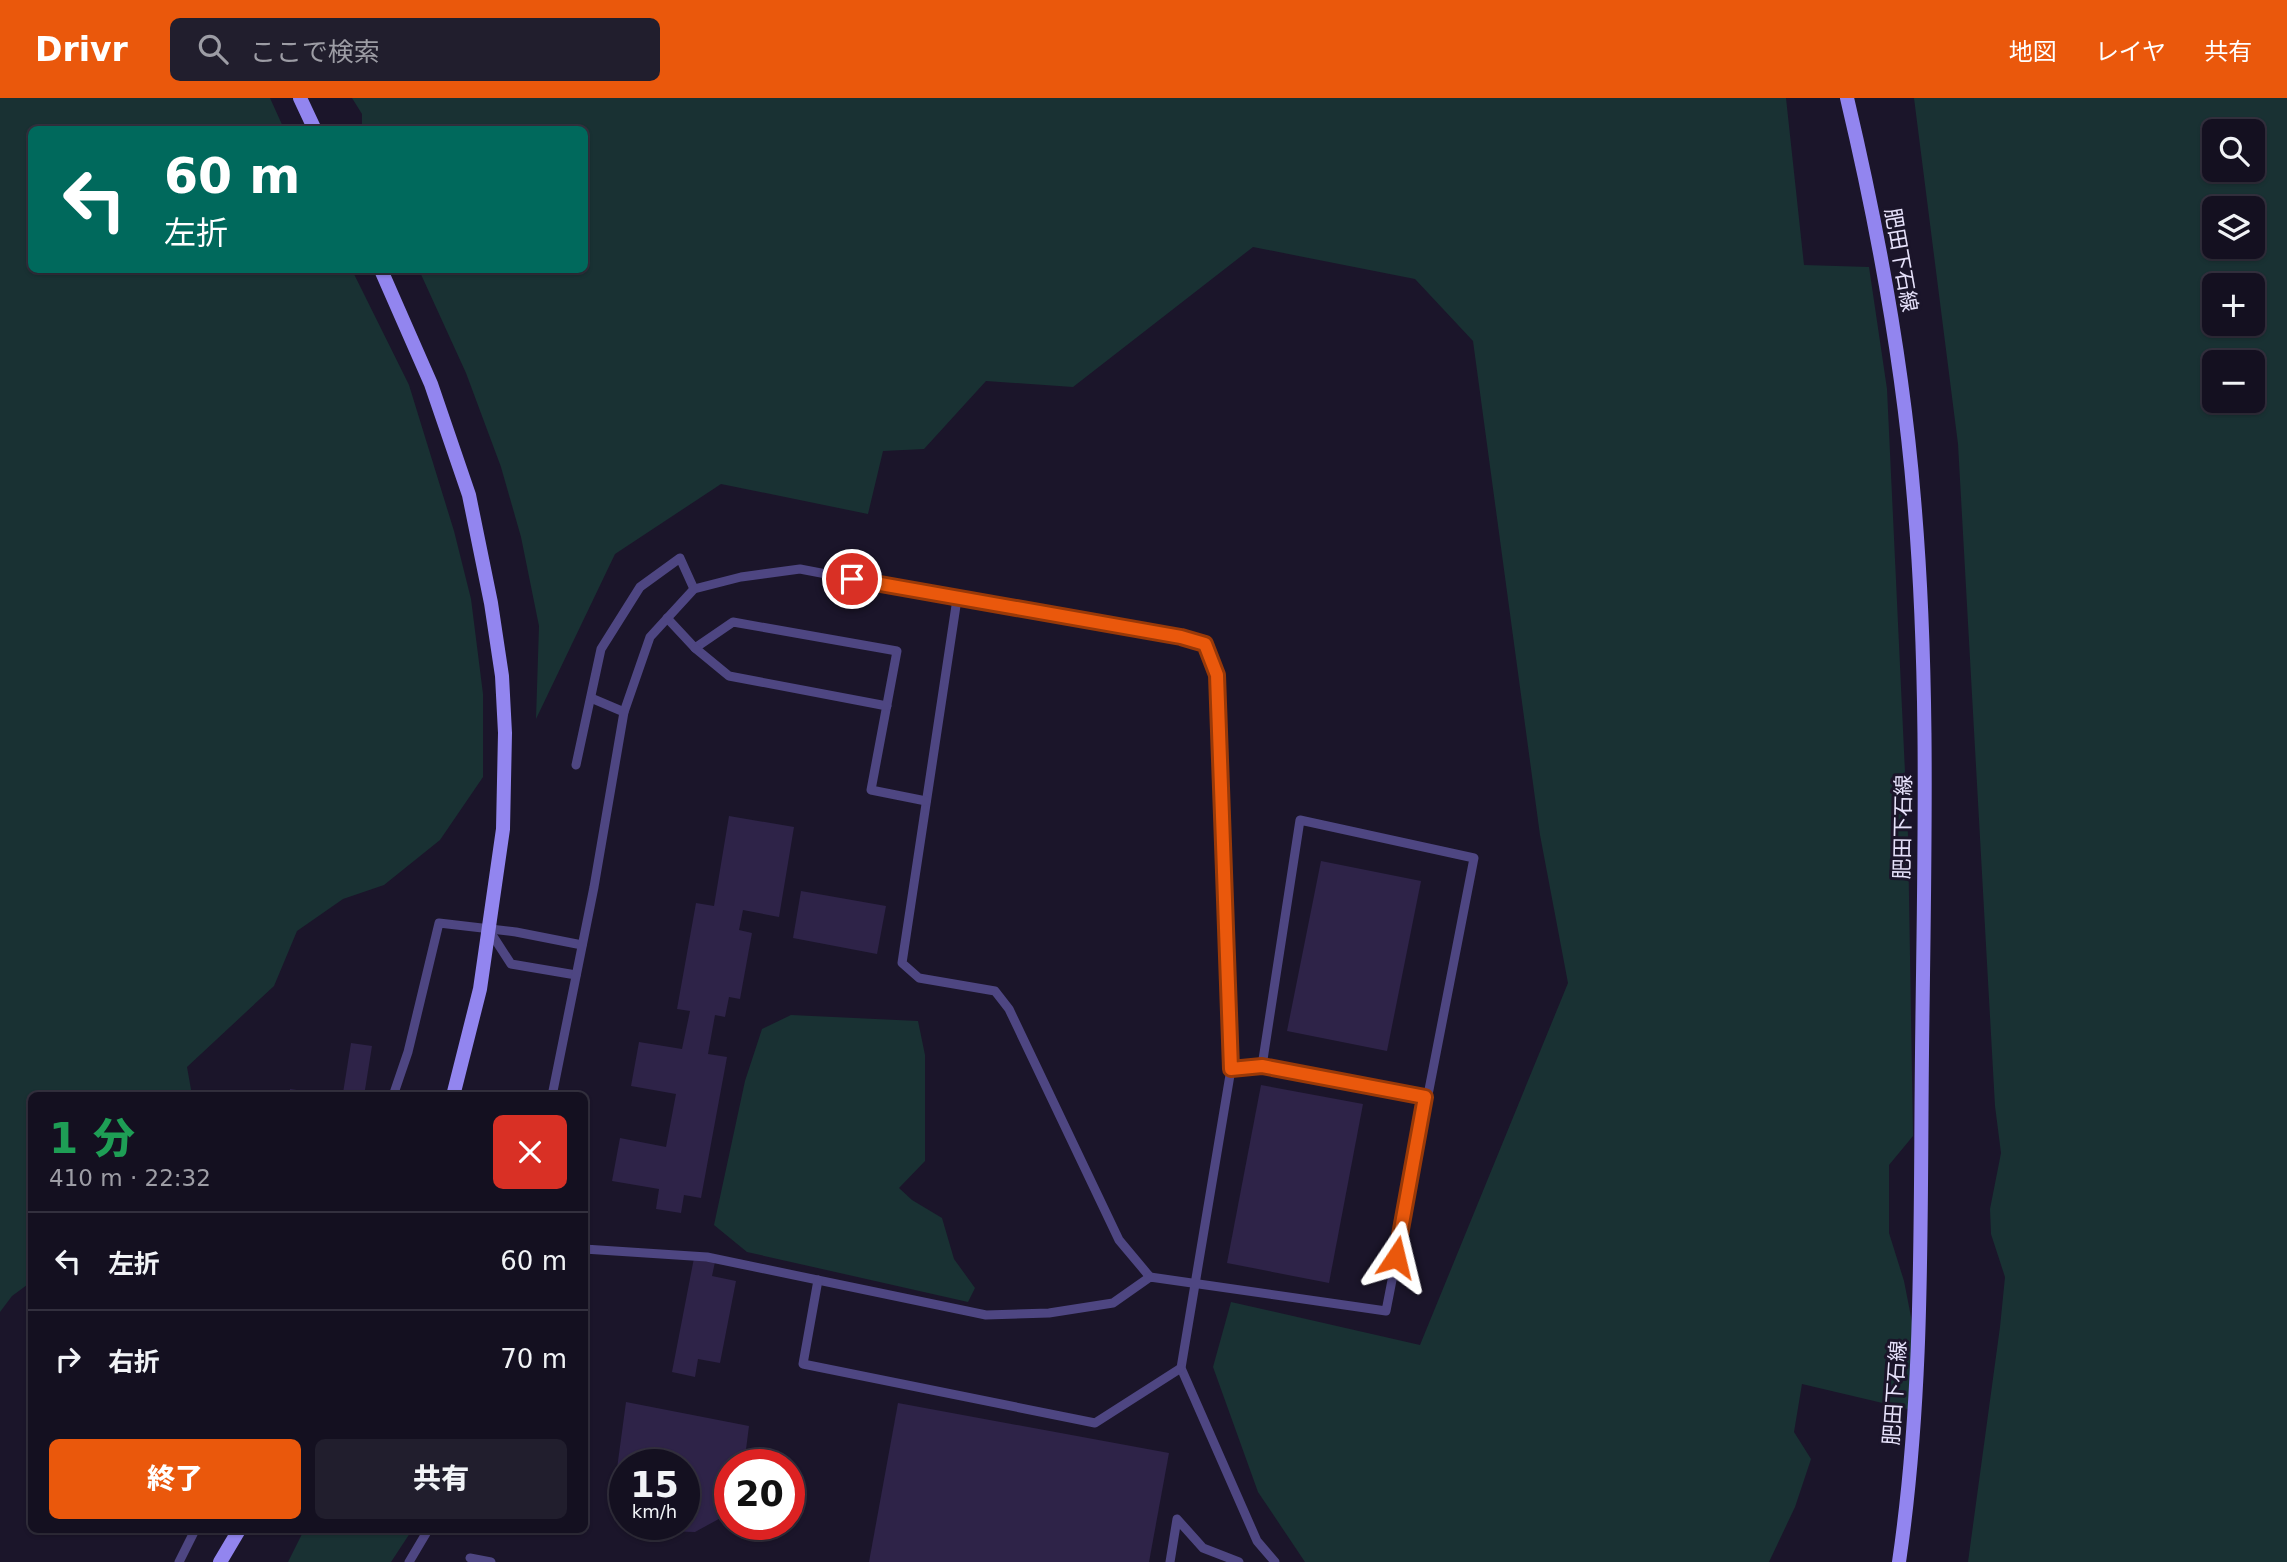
<!DOCTYPE html>
<html lang="ja">
<head>
<meta charset="utf-8">
<style>
	:root { --surface:#141020; --page:#211e2d; --text:#f1f3f6; --muted:#9d9da5; --line:#33303e; --accent:#ea580c }
	body { margin:0; font-family:"DejaVu Sans","Noto Sans JP",sans-serif; background:var(--page); color:var(--text); height:100vh; display:flex; flex-direction:column; font-size:26px; white-space:nowrap }
	* { box-sizing:border-box; margin:0 }
	p { font-size:23px; color:var(--muted) }
	.icon { flex:none; width:38px; height:38px; fill:none; stroke:currentColor; stroke-width:2; stroke-linecap:round; stroke-linejoin:round }
	.map { position:relative; flex:1; overflow:hidden }
	.panel { position:absolute; left:28px; top:994px; width:560px; height:441px; display:flex; flex-direction:column; background:var(--surface); border-radius:10px; box-shadow:0 2px 5px #0004,0 0 0 2px var(--line) }
	.panel>* { flex:none }
	.guide { position:absolute; left:28px; top:28px; width:560px; height:147px; border-radius:10px; box-shadow:0 2px 5px #0004,0 0 0 2px var(--line); background:#00695c; color:#fff; overflow:hidden }
	.fabs { position:absolute; left:2202px; top:21px; display:grid; gap:14px }
	.fabs a { display:grid; place-items:center; width:63px; height:63px; border-radius:10px; background:var(--surface); box-shadow:0 2px 5px #0004,0 0 0 2px var(--line); font-size:35px }
	.speed { position:absolute; left:609px; top:1351px; display:flex; gap:14px; font-size:35px; font-weight:700; text-align:center }
	.speed>* { display:grid; place-content:center; width:91px; height:91px; border-radius:50%; background:var(--surface); box-shadow:0 2px 5px #0004,0 0 0 2px var(--line); line-height:1 }
	.speed small { font-size:18px; font-weight:400 }
	.speed .limit { border:10px solid #d22; background:#fff; color:#111 }
	.pin { position:absolute; display:grid; place-items:center; width:60px; height:60px; color:#fff; margin:-30px; border:4px solid #fff; border-radius:50%; box-shadow:0 2px 7px #0007 }
	.me { position:absolute; width:77px; margin:-38px; rotate:10deg; stroke-linejoin:round; filter:drop-shadow(0 0 5px #0008) }
	.turn { display:flex; align-items:center; gap:24px; height:147px; padding:0 21px; font-size:32px }
	.turn .icon { width:91px; height:91px; stroke-width:2.5 }
	.turn b { display:block; font-size:49px; line-height:60px }
	.round { display:grid; place-items:center; flex:none; width:74px; height:74px; border-radius:10px; background:var(--page) }
	.overview { display:flex; align-items:center; justify-content:space-between; height:119px; padding:0 21px }
	h1 { font-size:42px; font-weight:800; line-height:52px; color:#1e9e55 }
	.button { display:flex; gap:14px; margin-top:auto; padding:14px 21px }
	.button a { flex:1; height:80px; border-radius:10px; background:var(--accent); color:#fff; font-size:28px; font-weight:800; line-height:80px; text-align:center }
	.button a+a { background:var(--page); color:var(--text) }
	ul { padding:0; list-style:none }
	li { display:flex; align-items:center; gap:21px; height:98px; padding:0 21px; border-top:2px solid var(--line) }
	li div { flex:1 }
	li b { display:block; font-size:26px }
	li em { font-style:normal }
	header { display:flex; align-items:center; gap:42px; box-sizing:border-box; height:98px; padding:0 35px; background:var(--accent); color:#fff }
	header strong { font-size:33px }
	nav { display:flex; gap:38px; margin-inline-start:auto; font-size:24px }
	.search { width:490px; height:63px; background:var(--page); display:flex; align-items:center; gap:18px; box-sizing:border-box; padding:0 24px; border-radius:10px; color:var(--muted); font-size:26px }
	.map>svg:first-child { display:block }
</style>
</head>
<body>
<header>
<strong>Drivr</strong>
<div class="search"><svg class="icon" aria-label="search" viewBox="0 0 24 24"><circle cx="10" cy="10" r="6"/><path d="M15 15l6 6"/></svg>ここで検索</div>
<nav><a>地図</a><a>レイヤ</a><a>共有</a></nav>
</header>
<div class="map">
<svg width="2287" height="1464" viewBox="0 0 2287 1464">
	<rect width="100%" height="100%" fill="#1b152a"/>
	<!-- green -->
	<g fill="#193133" fill-rule="evenodd">
		<polygon points="0,0 270,0 284,31 32,32 32,172 352,172 409,287 454,433 471,501 483,596 483,679 440,742 384,787 343,801 297,833 274,888 187,969 192,997 32,998 31,1184 12,1198 0,1214"/>
		<polygon points="352,0 1786,0 1804,167 1869,169 1887,291 1908,738 1913,1038 1889,1067 1889,1135 1904,1183 1913,1229 1908,1311 1802,1286 1794,1334 1811,1361 1795,1409 1769,1464 1305,1464 1258,1394 1213,1269 1231,1204 1420,1247 1568,885 1540,737 1473,243 1415,181 1253,149 1073,289 986,283 924,351 883,353 868,416 721,386 615,456 536,621 539,528 521,439 501,369 466,275 419,172 584,172 584,32 362,31 362,16"/>
		<path d="M 1914,0 L 2287,0 L 2287,1464 L 1968,1464 L 2000,1229 L 2005,1179 L 1991,1136 L 1990,1111 L 2001,1055 L 1995,1008 L 1958,346 ZM 2214,33 L 2252,33 L 2252,72 L 2214,72 ZM 2214,110 L 2252,110 L 2252,149 L 2214,149 ZM 2214,187 L 2252,187 L 2252,226 L 2214,226 ZM 2214,264 L 2252,264 L 2252,303 L 2214,303 Z"/>
		<polygon points="791,917 918,923 925,957 925,1063 899,1090 912,1102 942,1120 954,1161 975,1190 968,1204 747,1154 714,1127 745,983 762,931"/>
		<polygon points="304,1432 412,1432 391,1464 288,1464"/>
	</g>
	<!-- building -->
	<g fill="#2e2348">
		<polygon points="729,718 794,729 779,819 743,812 739,832 752,835 740,901 729,899 725,919 715,917 708,956 727,959 701,1100 684,1097 681,1115 656,1111 659,1091 612,1083 620,1040 666,1049 676,996 631,988 639,944 682,951 690,913 677,911 696,805 714,808"/>
		<polygon points="1321,763 1421,783 1387,953 1287,933"/>
		<polygon points="801,793 886,808 877,856 793,840"/>
		<polygon points="351,945 372,948 364,998 343,995"/>
		<polygon points="1261,987 1363,1006 1329,1185 1227,1165"/>
		<polygon points="290,991 310,994 309,998 289,998"/>
		<polygon points="694,1160 715,1164 712,1178 736,1183 720,1265 698,1261 695,1279 672,1274"/>
		<polygon points="626,1304 749,1328 744,1367 730,1367 730,1409 726,1417 695,1434 662,1433 653,1426 684,1426 684,1367 625,1367 625,1395 616,1378"/>
		<polygon points="898,1305 1169,1355 1149,1464 869,1464"/>
	</g>
	<g fill="none" stroke-linecap="round" stroke-linejoin="round">
		<!-- lane -->
		<g stroke="#4e4682" stroke-width="9">
			<polyline points="957,501 902,865 919,880 995,893 1009,911 1119,1142 1150,1179"/>
			<polyline points="667,520 695,550 733,524 897,553 871,692 926,703"/>
			<polyline points="695,550 729,578 887,608"/>
			<polyline points="591,600 624,614"/>
			<polyline points="576,667 601,551 640,489 680,460 694,491"/>
			<polyline points="489,832 511,866 576,877"/>
			<polyline points="1231,971 1262,968 1425,999"/>
			<polyline points="393,998 408,954 439,825 516,834 582,847"/>
			<polyline points="552,998 594,789 624,614 650,539 694,491 741,479 800,471 957,501 1181,539 1204,546 1217,577 1231,971 1181,1270 1257,1443 1275,1464"/>
			<polyline points="584,1151 707,1159 986,1217 1049,1215 1113,1205 1150,1179 1386,1213 1474,760 1300,722 1262,968"/>
			<polyline points="818,1182 803,1266 1095,1325 1181,1270"/>
			<polyline points="470,1460 491,1464"/>
			<polyline points="179,1464 195,1432"/>
			<polyline points="409,1464 428,1432"/>
			<polyline points="1170,1464 1177,1421 1203,1450 1239,1464"/>
		</g>
		<!-- secondary -->
		<g stroke="#9285ef" stroke-width="14">
			<polyline points="300,0 315,32"/>
			<path d="M 1847,0 C 1878,131 1903,266 1914,401 C 1930,585 1924,770 1922,955 C 1920,1126 1924,1294 1899,1464"/>
			<polyline points="381,172 431,286 469,397 491,505 502,578 505,635 503,731 480,891 453,998"/>
			<polyline points="220,1464 239,1432"/>
		</g>
	</g>
	<g fill="none" stroke-linecap="round" stroke-linejoin="round">
		<defs>
			<polyline id="route" points="852,481 1181,539 1205,546 1217,577 1231,971 1262,968 1425,999 1396,1159"/>
		</defs>
		<!-- route casing -->
		<use href="#route" stroke="#983908" stroke-width="18"/>
		<!-- route -->
		<use href="#route" stroke="#ea580c" stroke-width="12"/>
	</g>
	<g text-anchor="middle" stroke-width="6" stroke-linejoin="round" paint-order="stroke">
		<!-- street labels -->
		<g font-size="21" fill="#e7e2fb" stroke="#1b152a">
			<text transform="translate(1901 162) rotate(80)" y="7">肥田下石線</text>
			<text transform="translate(1903 729) rotate(-89)" y="7">肥田下石線</text>
			<text transform="translate(1895 1295) rotate(-86)" y="7">肥田下石線</text>
		</g>
	</g>
</svg>
<div class="fabs">
<a><svg class="icon" aria-label="search" viewBox="0 0 24 24"><circle cx="10" cy="10" r="6"/><path d="M15 15l6 6"/></svg></a>
<a><svg class="icon" aria-label="layers" viewBox="0 0 24 24"><path d="M12 4l9 5-9 5-9-5zM3 14l9 5 9-5"/></svg></a>
<a>+</a>
<a>−</a>
</div>
<div class="speed"><div>15<small>km/h</small></div><div class="limit">20</div></div>
<div class="pin" style="left:852px;top:481px;background:#d93025"><svg class="icon" aria-label="arrive" viewBox="0 0 24 24"><path d="M6 21V4h12l-3 4 3 4H6"/></svg></div>
<svg class="me" style="left:1396px;top:1159px" viewBox="-20 -20 40 40"><path d="M0-17L14 15 0 8-14 15z" fill="#ea580c" stroke="#fff" stroke-width="4"/></svg>
<div class="guide">
<div class="turn"><svg class="icon" aria-label="left" viewBox="0 0 24 24"><path d="M17 20v-9H6M10 6l-5 5 5 5"/></svg><div><b>60 m</b>左折</div></div>
</div>
<section class="panel">
<div class="overview"><div><h1>1 分</h1><p>410 m · 22:32</p></div><a class="round" style="background:#d93025;color:#fff"><svg class="icon" aria-label="close" viewBox="0 0 24 24"><path d="M6 6l12 12M18 6L6 18"/></svg></a></div>
<ul>
<li><svg class="icon" aria-label="left" viewBox="0 0 24 24"><path d="M17 20v-9H6M10 6l-5 5 5 5"/></svg><div><b>左折</b></div><em>60 m</em></li>
<li><svg class="icon" aria-label="right" viewBox="0 0 24 24"><path d="M7 20v-9h11M14 6l5 5-5 5"/></svg><div><b>右折</b></div><em>70 m</em></li>
</ul>
<div class="button"><a>終了</a><a>共有</a></div>
</section>
</div>
</body>
</html>
